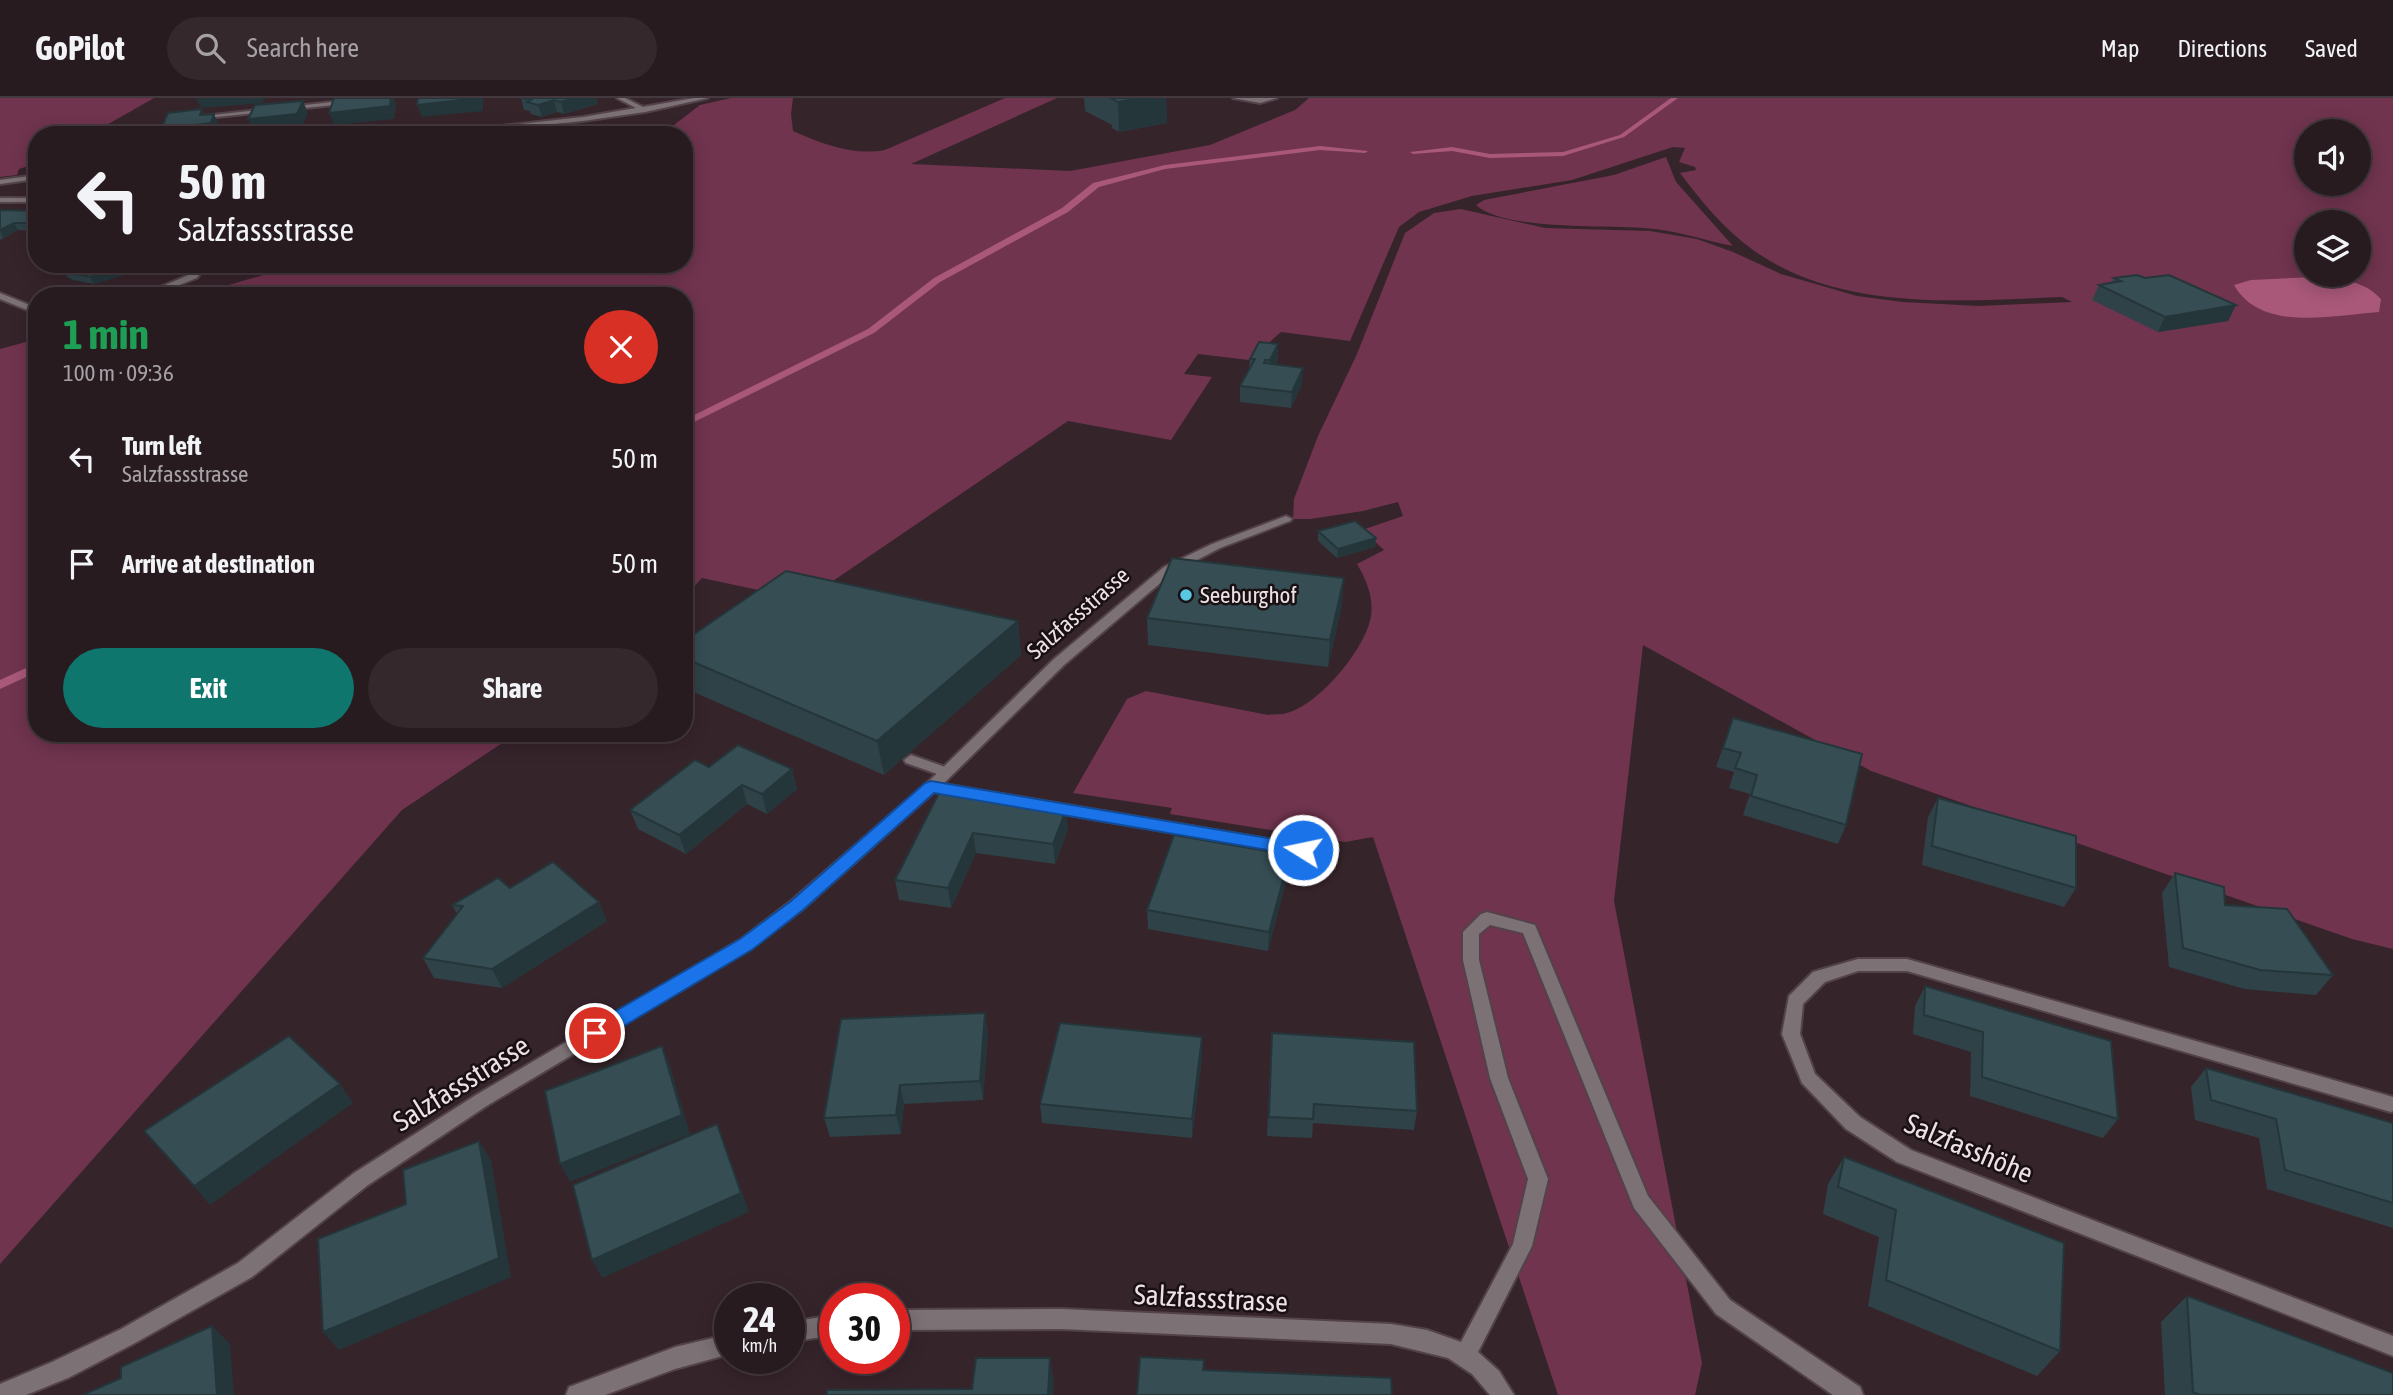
<!DOCTYPE html>
<html lang="en">
<head>
<meta charset="utf-8">
<style>
	:root { --surface:#281b20; --page:#34282d; --text:#f1f3f6; --muted:#a5a1a5; --line:#44393e; --accent:#0f766e }
	body { margin:0; font-family:"Asap Condensed",sans-serif; background:var(--page); color:var(--text); height:100vh; display:flex; flex-direction:column; font-size:26px; white-space:nowrap }
	* { box-sizing:border-box; margin:0 }
	p { font-size:23px; color:var(--muted) }
	.icon { flex:none; width:38px; height:38px; fill:none; stroke:currentColor; stroke-width:2; stroke-linecap:round; stroke-linejoin:round }
	.map { position:relative; flex:1; overflow:hidden }
	.panel { position:absolute; left:28px; top:189px; width:665px; height:455px; display:flex; flex-direction:column; background:var(--surface); border-radius:28px; box-shadow:0 4px 18px #0003,0 0 0 2px var(--line) }
	.panel>* { flex:none }
	.guide { position:absolute; left:28px; top:28px; width:665px; height:147px; border-radius:28px; box-shadow:0 4px 18px #0003,0 0 0 2px var(--line); background:#281b20; color:var(--text); overflow:hidden }
	.fabs { position:absolute; left:2294px; top:21px; display:grid; gap:14px }
	.fabs a { display:grid; place-items:center; width:77px; height:77px; border-radius:50%; background:var(--surface); box-shadow:0 4px 18px #0003,0 0 0 2px var(--line); font-size:35px }
	.speed { position:absolute; left:714px; top:1185px; display:flex; gap:14px; font-size:35px; font-weight:700; text-align:center }
	.speed>* { display:grid; place-content:center; width:91px; height:91px; border-radius:50%; background:var(--surface); box-shadow:0 4px 18px #0003,0 0 0 2px var(--line); line-height:1 }
	.speed small { font-size:18px; font-weight:400 }
	.speed .limit { border:10px solid #d22; background:#fff; color:#111 }
	.pin { position:absolute; display:grid; place-items:center; width:60px; height:60px; color:#fff; margin:-30px; border:4px solid #fff; border-radius:50%; box-shadow:0 2px 7px #0007 }
	.me { position:absolute; width:77px; margin:-38px; rotate:280deg; stroke-linejoin:round; filter:drop-shadow(0 0 5px #0008) }
	.turn { display:flex; align-items:center; gap:24px; height:147px; padding:0 35px; font-size:32px }
	.turn .icon { width:91px; height:91px; stroke-width:2.5 }
	.turn b { display:block; font-size:49px; line-height:60px }
	.round { display:grid; place-items:center; flex:none; width:74px; height:74px; border-radius:37px; background:var(--page) }
	.head { display:flex; align-items:center; justify-content:space-between; height:119px; padding:0 35px }
	h1 { font-size:42px; font-weight:700; line-height:52px; color:#1e9e55 }
	.primary-button { display:flex; gap:14px; margin-top:auto; padding:14px 35px }
	.primary-button a { flex:1; height:80px; border-radius:42px; background:var(--accent); color:#fff; font-size:28px; font-weight:700; line-height:80px; text-align:center }
	.primary-button a+a { background:var(--page); color:var(--text) }
	ul { padding:0; list-style:none }
	li { display:flex; align-items:center; gap:21px; height:105px; padding:0 35px }
	li div { flex:1 }
	li b { display:block; font-size:26px }
	li em { font-style:normal }
	header { display:flex; align-items:center; gap:42px; box-sizing:border-box; height:98px; padding:0 35px; background:var(--surface); border-bottom:2px solid var(--line) }
	header strong { font-size:33px }
	nav { display:flex; gap:38px; margin-inline-start:auto; font-size:24px }
	.search { width:490px; height:63px; background:var(--page); display:flex; align-items:center; gap:18px; box-sizing:border-box; padding:0 24px; border-radius:38px; color:var(--muted); font-size:26px }
	.map>svg:first-child { display:block }
</style>
</head>
<body>
<header>
<strong>GoPilot</strong>
<div class="search"><svg class="icon" aria-label="search" viewBox="0 0 24 24"><circle cx="10" cy="10" r="6"/><path d="M15 15l6 6"/></svg>Search here</div>
<nav><a>Map</a><a>Directions</a><a>Saved</a></nav>
</header>
<div class="map">
<svg width="2393" height="1297" viewBox="0 0 2393 1297">
	<rect width="100%" height="100%" fill="#36242b"/>
	<!-- green -->
	<g fill="#70344e" fill-rule="evenodd">
		<polygon points="0,0 154,0 89,37 37,37 37,65 19,71 17,77 0,79"/>
		<path d="M 731,0 L 793,0 L 791,16 L 793,33 C 823,46 852,58 885,52 L 1005,0 L 1057,0 L 911,66 L 1070,73 L 1210,47 L 1295,12 L 1309,0 L 2393,0 L 2393,851 L 2352,841 L 1871,673 L 1643,547 L 1614,803 L 1702,1265 L 1695,1297 L 1558,1297 L 1373,739 L 1345,744 L 1170,716 L 1172,710 L 1073,695 L 1127,601 L 1146,593 L 1268,617 C 1275,616 1283,617 1290,614 C 1321,604 1366,550 1371,518 C 1374,500 1366,481 1357,466 L 1384,452 L 1362,432 L 1403,418 L 1398,404 L 1363,413 L 1310,421 L 1293,421 L 1294,401 L 1318,338 L 1357,256 L 1405,135 L 1434,115 L 1461,111 L 1545,130 L 1650,133 L 1697,141 L 1733,154 L 1781,176 L 1857,198 L 1903,204 L 1978,208 L 2072,204 L 2062,199 C 1961,203 1840,214 1753,152 C 1725,132 1700,102 1680,75 L 1696,72 L 1695,69 L 1679,64 L 1685,50 L 1673,49 L 1572,82 L 1472,98 L 1419,114 L 1399,129 L 1350,243 L 1281,234 L 1249,262 L 1198,256 L 1184,276 L 1212,279 L 1171,342 L 1068,323 L 805,502 L 702,480 L 684,499 L 684,242 L 692,236 L 684,226 L 684,198 L 191,198 L 301,166 L 684,166 L 684,37 L 661,37 L 700,7 ZM 2306,33 L 2359,33 L 2359,86 L 2306,86 ZM 2306,124 L 2359,124 L 2359,177 L 2306,177 Z"/>
		<path d="M 1666,59 L 1676,84 L 1733,148 C 1707,143 1682,134 1655,131 C 1614,126 1505,134 1476,107 L 1484,102 L 1614,77 Z"/>
		<polygon points="37,241 37,635 517,635 402,712 0,1166 0,251"/>
	</g>
	<!-- water -->
	<path fill="#a9587a" d="M 2315,179 C 2341,181 2363,182 2381,201 L 2379,214 C 2333,217 2261,235 2234,187 L 2251,182 Z"/>
	<g fill="none" stroke-linecap="round" stroke-linejoin="round">
		<!-- stream -->
		<g fill="#a9587a" fill-rule="evenodd">
			<polygon points="1671,0 1678,0 1624,39 1563,58 1490,60 1452,53 1413,56 1410,54 1452,49 1490,56 1563,54 1620,37"/>
			<polygon points="1320,48 1368,53 1365,55 1320,52 1165,71 1099,89 1068,114 940,184 874,235 684,329 684,322 868,231 934,180 1062,110 1093,85 1165,67"/>
			<polygon points="37,565 37,574 0,591 0,582"/>
		</g>
		<defs>
			<polygon id="lane" points="911,657 951,671 953,674 946,679 906,665 904,662"/>
			<g id="street">
				<polygon points="617,0 625,0 643,9 694,0 708,0 645,14 583,23 446,37 420,37 583,19 636,10"/>
				<polygon points="1233,0 1277,0 1260,5"/>
				<polygon points="351,2 353,5 197,21 194,19"/>
				<polygon points="37,77 37,81 0,86 0,82"/>
				<rect x="0" y="100" width="37" height="4"/>
				<polygon points="199,166 207,166 197,180 151,198 139,198 191,176"/>
				<polygon points="0,195 37,210 37,216 0,201"/>
				<polygon points="1286,418 1292,421 1290,423 1220,450 1172,475 1064,567 943,686 1303,747 1308,748 1311,752 1308,756 1303,757 934,694 803,811 752,850 488,1007 368,1087 252,1179 135,1245 68,1280 26,1297 0,1297 0,1286 52,1264 121,1231 238,1165 354,1075 476,997 740,842 791,803 926,686 1054,561 1164,469 1212,446"/>
				<polygon points="1487,814 1535,827 1648,1098 1730,1202 1860,1289 1863,1297 1833,1297 1716,1216 1634,1110 1523,835 1490,827 1479,836 1479,862 1508,980 1548,1081 1532,1148 1478,1254 1499,1273 1514,1297 1490,1297 1472,1276 1448,1260 1391,1246 1061,1231 894,1232 894,1212 1061,1211 1391,1226 1427,1232 1461,1244 1513,1146 1528,1081 1490,980 1463,862 1463,834 1481,816"/>
				<polygon points="1858,861 1907,861 2393,999 2393,1013 2391,1014 1907,873 1858,873 1825,884 1803,906 1800,936 1815,976 1860,1019 1911,1052 2393,1238 2393,1258 1897,1064 1846,1031 1802,985 1782,936 1789,898 1813,874"/>
				<polygon points="835,1217 835,1237 789,1244 789,1224"/>
				<polygon points="730,1236 730,1256 675,1271 605,1297 566,1297 569,1289 577,1286 675,1249"/>
			</g>
		</defs>
		<!-- lane casing -->
		<use href="#lane" stroke="#534249" stroke-width="4"/>
		<!-- street casing -->
		<use href="#street" stroke="#534249" stroke-width="4"/>
		<!-- lane -->
		<use href="#lane" fill="#7c7276" fill-rule="evenodd"/>
		<!-- street -->
		<use href="#street" fill="#7c7276" fill-rule="evenodd"/>
	</g>
	<!-- wall -->
	<g fill="#2e4247">
		<polygon points="521,0 596,0 598,6 564,16 557,14 542,19 531,16 530,13 524,12"/>
		<polygon points="1084,0 1166,0 1167,25 1119,34 1112,30 1112,27 1085,13"/>
		<polygon points="0,112 37,113 37,131 33,133 18,132 0,142"/>
		<polygon points="37,148 37,165 32,163 27,155 30,154 28,150"/>
		<polygon points="50,166 153,166 154,168 94,186 73,182 67,179 66,176 60,176 55,173"/>
		<polygon points="2114,180 2145,180 2236,207 2228,223 2158,234 2092,202 2099,187 2112,185"/>
		<polygon points="1250,261 1278,262 1275,267 1302,286 1291,310 1240,304 1240,288 1249,271"/>
		<polygon points="1318,433 1376,440 1375,449 1337,460 1318,443"/>
		<polygon points="1342,507 1328,569 1148,547 1147,520"/>
		<polygon points="1018,523 1021,557 884,677 684,590 684,543"/>
		<polygon points="1733,620 1846,727 1838,746 1743,717 1750,696 1729,690 1734,674 1716,669"/>
		<polygon points="709,669 792,671 797,691 767,716 747,706 686,756 638,731 630,712"/>
		<polygon points="939,695 1068,731 1055,766 976,755 951,810 899,802 895,782"/>
		<polygon points="1938,700 2076,790 2064,809 1922,767 1928,719"/>
		<polygon points="2175,775 2225,807 2333,877 2316,897 2244,891 2169,869 2162,795"/>
		<polygon points="1288,776 1268,853 1148,831 1147,812"/>
		<polygon points="510,790 607,823 502,890 434,880 423,860 457,816 452,807"/>
		<polygon points="1925,888 2118,1021 2103,1040 1970,998 1971,954 1913,936 1915,908"/>
		<polygon points="988,934 983,1002 904,1006 901,1036 830,1039 824,1020"/>
		<polygon points="1272,935 1417,1013 1414,1032 1313,1025 1312,1040 1267,1038"/>
		<polygon points="1202,958 1192,1040 1042,1025 1040,1006"/>
		<polygon points="2206,970 2393,1025 2393,1130 2267,1091 2259,1040 2195,1022 2191,989"/>
		<polygon points="1844,1059 2060,1253 2037,1278 1868,1208 1879,1139 1823,1116 1828,1086"/>
		<polygon points="2187,1198 2393,1297 2165,1297 2161,1224"/>
	</g>
	<!-- shaded-wall -->
	<g fill="#25363a">
		<polygon points="196,0 265,0 262,5 201,10"/>
		<polygon points="391,0 394,0 396,6 394,21 334,27 329,15"/>
		<polygon points="479,0 483,0 483,13 422,19 417,7"/>
		<polygon points="574,0 596,0 598,6 564,16 561,4"/>
		<polygon points="1141,0 1166,0 1167,25 1119,34 1118,4"/>
		<polygon points="554,2 557,14 542,19 538,7"/>
		<polygon points="303,3 308,15 302,29 253,33 248,21"/>
		<polygon points="202,11 208,24 214,16 219,28 217,37 163,37 161,31 200,17"/>
		<polygon points="37,122 37,131 33,133 29,125"/>
		<polygon points="14,125 18,132 3,140 0,132"/>
		<polygon points="131,166 153,166 154,168 94,186 90,179"/>
		<polygon points="2236,207 2228,223 2158,234 2165,219"/>
		<polygon points="1278,246 1278,262 1269,278 1270,262"/>
		<polygon points="1303,270 1302,286 1291,310 1292,294"/>
		<polygon points="1376,440 1375,449 1337,460 1338,451"/>
		<polygon points="1344,480 1342,507 1328,569 1330,542"/>
		<polygon points="1018,523 1021,557 884,677 877,643"/>
		<polygon points="792,671 797,691 767,716 762,696"/>
		<polygon points="742,687 747,706 686,756 679,737"/>
		<polygon points="1066,712 1068,731 1055,766 1053,746"/>
		<polygon points="973,735 976,755 951,810 948,790"/>
		<polygon points="1290,757 1288,776 1268,853 1269,834"/>
		<polygon points="599,804 607,823 502,890 492,871"/>
		<polygon points="985,915 988,934 983,1002 980,983"/>
		<polygon points="1202,939 1202,958 1192,1040 1192,1021"/>
		<polygon points="662,948 670,968 690,1036 570,1084 560,1066"/>
		<polygon points="340,986 353,1005 210,1107 194,1088"/>
		<polygon points="900,987 904,1006 901,1036 896,1017"/>
		<polygon points="717,1026 749,1114 602,1180 592,1162"/>
		<polygon points="479,1043 491,1062 511,1179 339,1252 323,1234"/>
		<polygon points="212,1228 230,1246 234,1297 217,1297"/>
		<polygon points="1050,1260 1054,1286 1053,1297 1048,1297"/>
	</g>
	<!-- building -->
	<g fill="#354d53" stroke="#25363a" stroke-width="2">
		<polygon points="334,0 391,0 390,8 329,15"/>
		<polygon points="418,0 479,0 417,7"/>
		<polygon points="522,0 574,0 561,4 554,2 538,7 527,4 531,2"/>
		<polygon points="1111,0 1141,0 1118,4"/>
		<polygon points="303,3 297,16 248,21 255,7"/>
		<polygon points="202,11 200,17 214,16 211,25 161,31 168,15"/>
		<polygon points="538,31 587,37 524,37"/>
		<polygon points="456,34 470,37 449,37"/>
		<polygon points="297,35 304,37 289,37"/>
		<polygon points="0,112 37,113 34,115 37,115 37,122 29,125 14,125 0,132"/>
		<polygon points="37,148 37,159 27,155 34,153 28,150"/>
		<polygon points="52,166 131,166 90,179 69,174 63,171 69,170 56,168"/>
		<polygon points="2137,177 2145,180 2169,177 2236,207 2165,219 2099,187 2121,183 2114,180"/>
		<polygon points="1259,244 1278,246 1270,262 1265,262 1264,265 1303,270 1292,294 1240,288 1255,261 1250,261"/>
		<polygon points="1355,423 1376,440 1338,451 1318,433"/>
		<polygon points="1172,460 1344,480 1330,542 1147,520"/>
		<polygon points="786,473 1018,523 877,643 684,560 684,543"/>
		<polygon points="1733,620 1862,656 1846,727 1751,698 1757,677 1735,670 1741,655 1723,650"/>
		<polygon points="738,647 792,671 762,696 742,687 679,737 630,712 695,662 709,669"/>
		<polygon points="939,695 1066,712 1053,746 973,735 948,790 895,782"/>
		<polygon points="1938,700 2076,738 2076,790 1932,748"/>
		<polygon points="1174,737 1290,757 1269,834 1147,812"/>
		<polygon points="553,764 599,804 492,871 423,860 463,808 452,807 498,780 510,790"/>
		<polygon points="2175,775 2224,789 2225,807 2287,811 2333,877 2260,872 2183,850"/>
		<polygon points="1925,888 2111,943 2118,1021 1982,979 1983,934 1924,917"/>
		<polygon points="985,915 980,983 900,987 896,1017 824,1020 841,921"/>
		<polygon points="1060,925 1202,939 1192,1021 1040,1006"/>
		<polygon points="1272,935 1414,944 1417,1013 1314,1006 1313,1021 1269,1019"/>
		<polygon points="289,938 340,986 194,1088 144,1033"/>
		<polygon points="662,948 682,1017 560,1066 545,993"/>
		<polygon points="2206,970 2393,1025 2393,1105 2285,1072 2276,1021 2211,1002"/>
		<polygon points="717,1026 741,1095 592,1162 573,1087"/>
		<polygon points="479,1043 499,1160 323,1234 318,1141 406,1106 403,1072"/>
		<polygon points="1844,1059 2064,1145 2060,1253 1886,1182 1896,1112 1838,1089"/>
		<polygon points="2187,1198 2393,1275 2393,1297 2200,1297 2193,1294"/>
		<polygon points="212,1228 217,1297 83,1297 121,1280 121,1269"/>
		<polygon points="1140,1259 1204,1262 1203,1272 1391,1280 1392,1297 1137,1297"/>
		<polygon points="976,1260 1050,1260 1048,1297 827,1297 827,1292 972,1291"/>
	</g>
	<!-- route -->
	<polygon fill="#1a73e8" stroke="#114b97" stroke-width="2" points="931,683 1303,746 1312,752 1303,758 934,695 803,812 753,851 602,941 595,943 588,941 585,935 588,929 740,841 791,803 925,685"/>
	<!-- markers -->
	<circle fill="#57c9e3" stroke="#181013" stroke-width="2.5" cx="1186" cy="497" r="7"/>
	<g text-anchor="middle" stroke-width="5" stroke-linejoin="round" paint-order="stroke">
		<!-- poi labels -->
		<g font-size="23" fill="#eee1e5" stroke="#181013" text-anchor="start">
			<text x="1200" y="505">Seeburghof</text>
		</g>
		<!-- street labels -->
		<g font-size="23" fill="#eee1e5" stroke="#181013">
			<text transform="translate(1078 515) rotate(-41)" y="8">Salzfassstrasse</text>
		</g>
		<!-- near-street labels -->
		<g font-size="28" fill="#eee1e5" stroke="#181013">
			<text transform="translate(461 985) rotate(-32)" y="10">Salzfassstrasse</text>
			<text transform="translate(1969 1050) rotate(23)" y="10">Salzfasshöhe</text>
			<text transform="translate(1211 1200) rotate(3)" y="10">Salzfassstrasse</text>
		</g>
	</g>
</svg>
<div class="fabs">
<a><svg class="icon" aria-label="sound" viewBox="0 0 24 24"><path d="M4 9h4l5-4v14l-5-4H4zM17 9q2 3 0 6"/></svg></a>
<a><svg class="icon" aria-label="layers" viewBox="0 0 24 24"><path d="M12 4l9 5-9 5-9-5zM3 14l9 5 9-5"/></svg></a>
</div>
<div class="speed"><div>24<small>km/h</small></div><div class="limit">30</div></div>
<div class="pin" style="left:595px;top:935px;background:#d93025"><svg class="icon" aria-label="arrive" viewBox="0 0 24 24"><path d="M6 21V4h12l-3 4 3 4H6"/></svg></div>
<svg class="me" style="left:1303px;top:752px" viewBox="-20 -20 40 40"><circle r="17" fill="#1a73e8" stroke="#fff" stroke-width="3"/><path d="M0-11L8 9 0 5-8 9z" fill="#fff"/></svg>
<div class="guide">
<div class="turn"><svg class="icon" aria-label="left" viewBox="0 0 24 24"><path d="M17 20v-9H6M10 6l-5 5 5 5"/></svg><div><b>50 m</b>Salzfassstrasse</div></div>
</div>
<section class="panel">
<div class="head"><div><h1>1 min</h1><p>100 m · 09:36</p></div><a class="round" style="background:#d93025;color:#fff"><svg class="icon" aria-label="close" viewBox="0 0 24 24"><path d="M6 6l12 12M18 6L6 18"/></svg></a></div>
<ul>
<li><svg class="icon" aria-label="left" viewBox="0 0 24 24"><path d="M17 20v-9H6M10 6l-5 5 5 5"/></svg><div><b>Turn left</b><p>Salzfassstrasse</p></div><em>50 m</em></li>
<li><svg class="icon" aria-label="arrive" viewBox="0 0 24 24"><path d="M6 21V4h12l-3 4 3 4H6"/></svg><div><b>Arrive at destination</b></div><em>50 m</em></li>
</ul>
<div class="primary-button"><a>Exit</a><a>Share</a></div>
</section>
</div>
</body>
</html>
